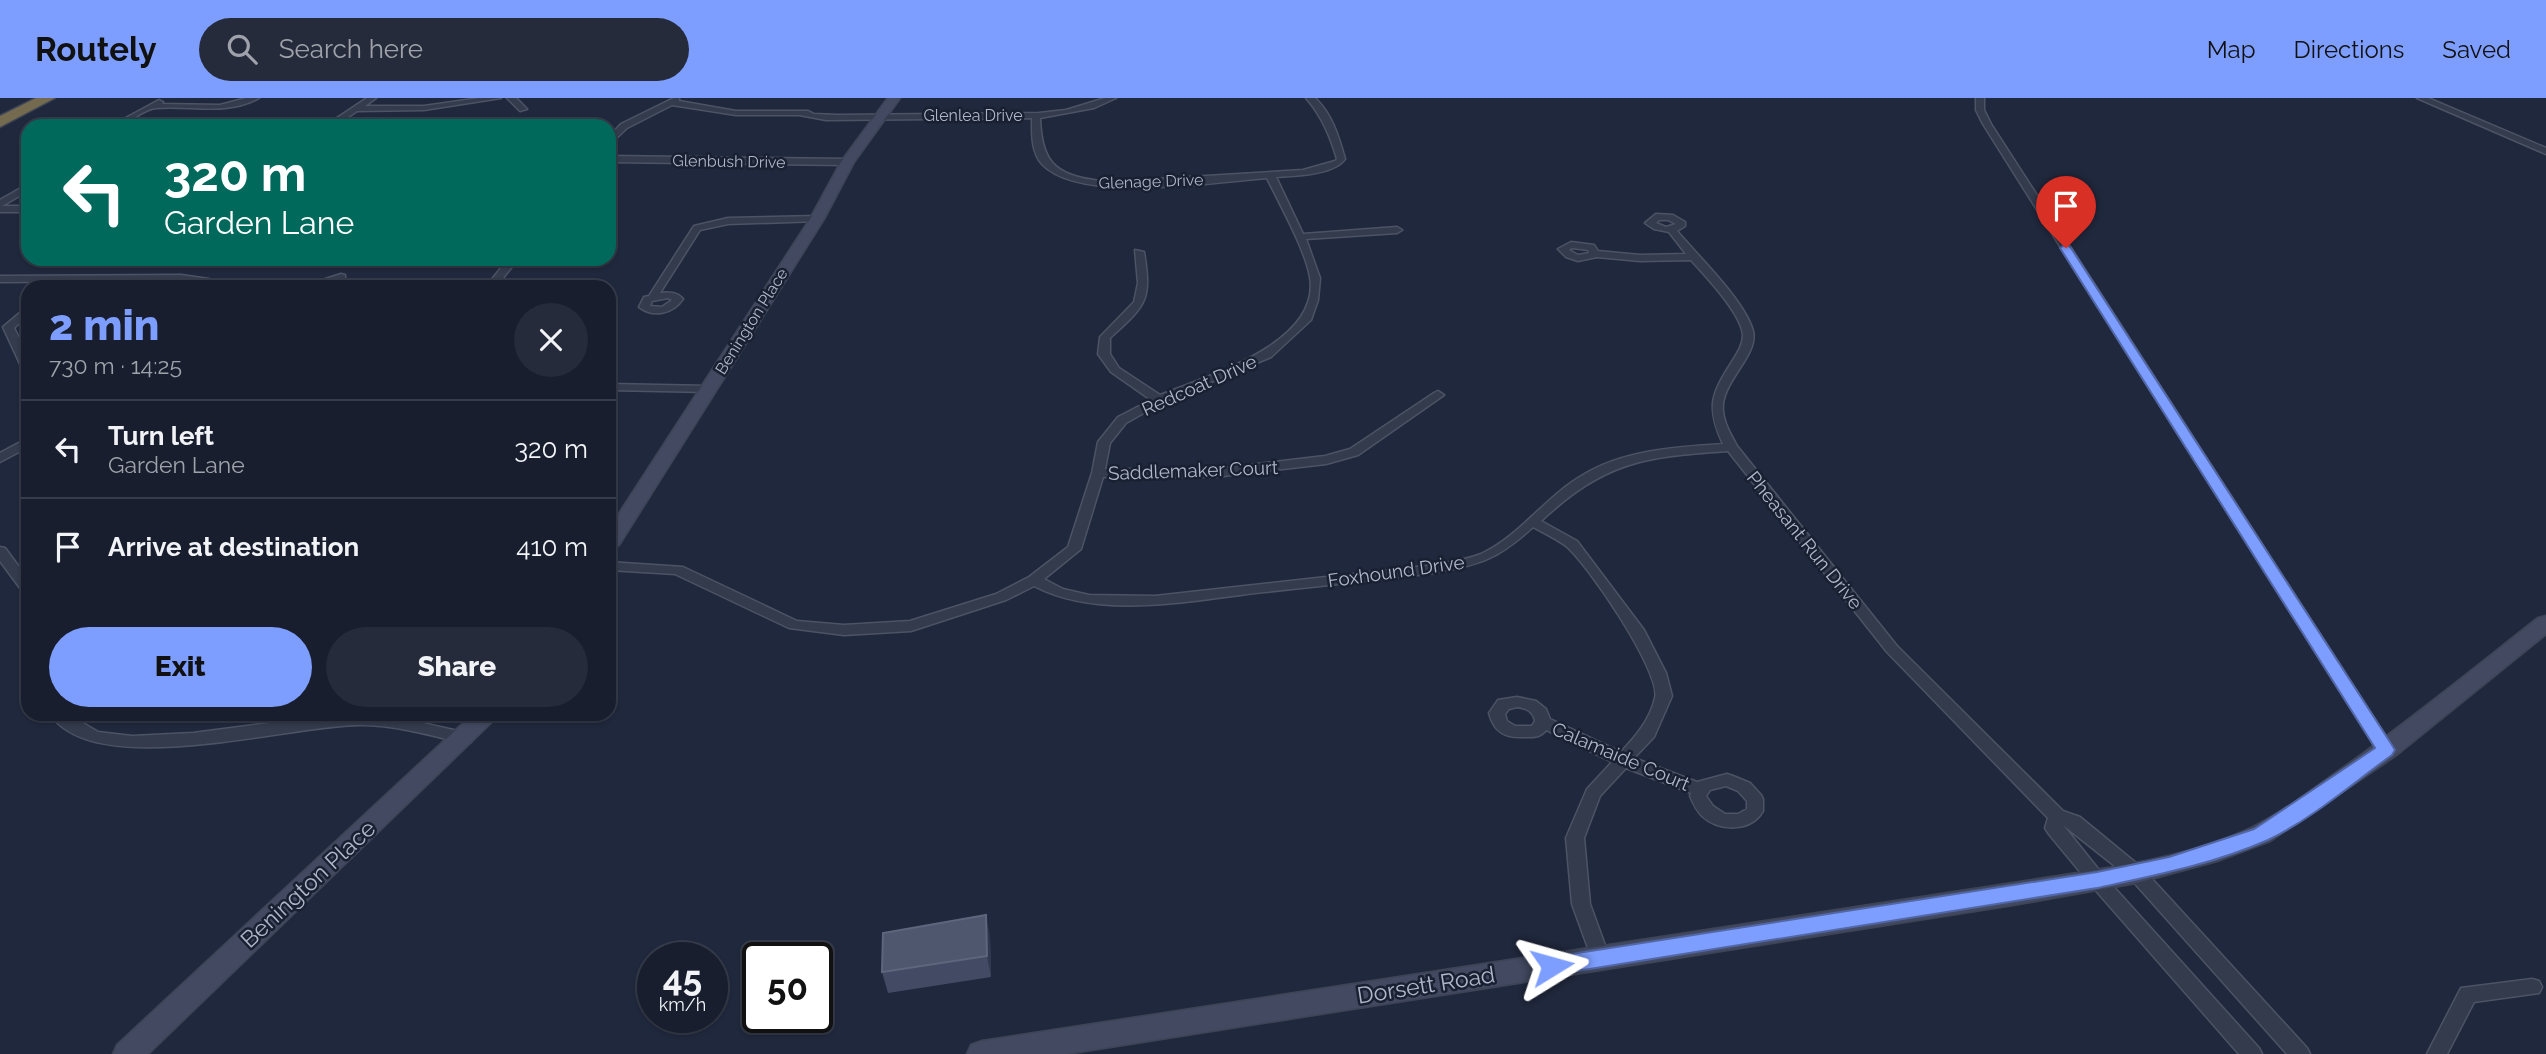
<!DOCTYPE html>
<html lang="en">
<head>
<meta charset="utf-8">
<style>
	:root { --surface:#181e2e; --page:#252b3a; --text:#f1f3f6; --muted:#9fa2aa; --line:#363c4a; --accent:#7e9eff }
	body { margin:0; font-family:Raleway,sans-serif; background:var(--page); color:var(--text); height:100vh; display:flex; flex-direction:column; font-size:26px; white-space:nowrap }
	* { box-sizing:border-box; margin:0 }
	p { font-size:23px; color:var(--muted) }
	.icon { flex:none; width:38px; height:38px; fill:none; stroke:currentColor; stroke-width:2; stroke-linecap:round; stroke-linejoin:round }
	.map { position:relative; flex:1; overflow:hidden }
	.side { position:absolute; left:21px; top:182px; width:595px; height:441px; display:flex; flex-direction:column; background:var(--surface); border-radius:21px; box-shadow:0 2px 5px #0004,0 0 0 2px var(--line) }
	.side>* { flex:none }
	.banner { position:absolute; left:21px; top:21px; width:595px; height:147px; border-radius:21px; box-shadow:0 2px 5px #0004,0 0 0 2px var(--line); background:#00695c; color:#fff; overflow:hidden }
	.speed { position:absolute; left:637px; top:844px; display:flex; gap:14px; font-size:35px; font-weight:700; text-align:center }
	.speed>* { display:grid; place-content:center; width:91px; height:91px; border-radius:50%; background:var(--surface); box-shadow:0 2px 5px #0004,0 0 0 2px var(--line); line-height:1 }
	.speed small { font-size:18px; font-weight:400 }
	.speed .limit { border:4px solid #111; border-radius:10px; background:#fff; color:#111 }
	.pin { position:absolute; display:grid; place-items:center; width:60px; height:60px; color:#fff; margin:-72px -30px; border-radius:50% 50% 50% 0; rotate:-45deg; box-shadow:0 0 7px #0007 }
	.pin .icon { rotate:45deg }
	.me { position:absolute; width:77px; margin:-38px; rotate:82deg; stroke-linejoin:round; filter:drop-shadow(0 0 5px #0008) }
	.turn { display:flex; align-items:center; gap:24px; height:147px; padding:0 28px; font-size:32px }
	.turn .icon { width:91px; height:91px; stroke-width:2.5 }
	.turn b { display:block; font-size:49px; line-height:60px }
	.round { display:grid; place-items:center; flex:none; width:74px; height:74px; border-radius:37px; background:var(--page) }
	.summary { display:flex; align-items:center; justify-content:space-between; height:119px; padding:0 28px }
	h1 { font-size:42px; font-weight:800; line-height:52px; color:var(--accent) }
	.cta { display:flex; gap:14px; margin-top:auto; padding:14px 28px }
	.cta a { flex:1; height:80px; border-radius:42px; background:var(--accent); color:#111; font-size:28px; font-weight:800; line-height:80px; text-align:center }
	.cta a+a { background:var(--page); color:var(--text) }
	ul { padding:0; list-style:none }
	li { display:flex; align-items:center; gap:21px; height:98px; padding:0 28px; border-top:2px solid var(--line) }
	li div { flex:1 }
	li b { display:block; font-size:26px }
	li em { font-style:normal }
	header { display:flex; align-items:center; gap:42px; box-sizing:border-box; height:98px; padding:0 35px; background:var(--accent); color:#111 }
	header strong { font-size:33px }
	nav { display:flex; gap:38px; margin-inline-start:auto; font-size:24px }
	.search { width:490px; height:63px; background:var(--page); display:flex; align-items:center; gap:18px; box-sizing:border-box; padding:0 24px; border-radius:38px; color:var(--muted); font-size:26px }
	.map>svg:first-child { display:block }
</style>
</head>
<body>
<header>
<strong>Routely</strong>
<div class="search"><svg class="icon" aria-label="search" viewBox="0 0 24 24"><circle cx="10" cy="10" r="6"/><path d="M15 15l6 6"/></svg>Search here</div>
<nav><a>Map</a><a>Directions</a><a>Saved</a></nav>
</header>
<div class="map">
<svg width="2546" height="956" viewBox="0 0 2546 956">
	<rect width="100%" height="100%" fill="#20283d"/>
	<g fill="none" stroke-linecap="round" stroke-linejoin="round">
		<defs>
			<g id="minor">
				<path d="M 246,0 L 259,0 C 227,18 191,7 156,10 C 140,12 129,28 111,28 L 159,2 L 163,4 L 162,6 L 220,7 Z"/>
				<polygon points="367,0 376,0 365,8 424,8 480,0 501,0 424,12 357,13 335,28 325,28"/>
				<polygon points="507,0 516,0 527,11 520,13"/>
				<path d="M 674,0 L 679,0 L 679,3 L 736,13 L 808,13 L 814,16 L 838,17 L 1039,15 L 1066,12 L 1105,0 L 1116,0 L 1094,10 L 1040,20 C 1042,70 1059,78 1107,84 L 1303,72 L 1335,63 L 1337,61 C 1330,38 1322,18 1306,0 L 1315,0 C 1332,16 1339,39 1345,61 C 1334,77 1294,78 1276,79 L 1303,136 L 1397,129 L 1402,132 L 1397,135 L 1306,141 L 1320,180 L 1318,202 L 1311,222 L 1271,259 L 1163,304 L 1126,325 L 1110,345 L 1105,371 L 1215,371 L 1325,358 L 1350,351 L 1434,295 L 1438,293 L 1444,297 L 1358,357 L 1326,366 L 1215,379 L 1103,379 L 1081,451 L 1044,481 L 1063,491 L 1089,497 L 1155,498 L 1434,467 C 1450,464 1466,462 1481,456 C 1520,438 1546,398 1583,377 C 1624,352 1676,349 1723,346 C 1705,308 1712,295 1733,262 C 1738,254 1743,246 1743,237 C 1741,215 1706,179 1691,162 L 1640,163 L 1597,159 L 1578,163 L 1566,159 L 1558,151 L 1571,144 L 1594,147 L 1598,153 L 1640,157 L 1686,156 L 1669,134 L 1654,131 L 1645,125 L 1656,116 L 1673,117 L 1685,124 L 1685,128 L 1677,133 C 1698,158 1745,203 1753,233 C 1759,258 1720,284 1723,313 C 1724,325 1731,337 1737,348 L 1897,548 L 2063,713 L 2080,719 L 2142,770 L 2307,950 L 2310,956 L 2287,956 L 2130,780 L 2063,727 L 2103,777 L 2259,950 L 2262,956 L 2239,956 L 2091,787 L 2048,735 L 2045,730 L 2048,720 L 1887,554 L 1728,353 C 1643,359 1606,363 1541,423 L 1577,443 L 1644,532 L 1666,575 L 1672,598 L 1654,639 L 1634,660 L 1697,684 L 1727,676 L 1733,678 L 1750,685 L 1761,697 L 1763,701 L 1763,713 C 1751,734 1719,734 1702,718 C 1696,712 1693,705 1690,698 L 1691,695 L 1626,670 L 1600,698 L 1584,740 L 1590,806 L 1610,861 L 1608,867 L 1601,869 L 1594,867 L 1592,861 L 1572,806 L 1566,740 L 1587,691 L 1612,664 L 1546,632 C 1540,640 1533,639 1524,639 C 1505,640 1494,634 1489,615 L 1498,602 L 1517,599 L 1536,603 L 1546,611 L 1550,621 L 1621,654 C 1635,639 1650,622 1655,600 C 1662,575 1587,465 1566,448 C 1557,441 1544,435 1533,429 C 1498,461 1480,467 1434,475 C 1377,482 1321,488 1264,494 C 1192,502 1101,523 1034,488 L 1006,502 L 911,533 L 844,537 L 789,530 L 675,476 L 609,472 L 609,464 L 683,469 L 797,523 L 844,527 L 910,523 L 996,496 L 1029,479 L 1068,449 L 1092,375 L 1098,344 L 1118,319 L 1151,302 L 1111,274 L 1098,256 L 1100,239 L 1134,204 L 1138,185 L 1135,152 L 1144,154 C 1152,203 1146,207 1110,240 L 1110,256 L 1119,270 L 1160,297 C 1207,278 1321,246 1310,179 C 1305,151 1280,107 1267,80 C 1215,84 1079,106 1042,66 C 1031,54 1032,35 1032,20 L 826,22 L 799,17 L 736,17 L 672,7 L 627,30 L 609,47 L 609,39 L 621,26 ZM 1659,122 L 1668,122 L 1676,126 L 1666,129 L 1656,125 ZM 1572,150 L 1588,152 L 1589,155 L 1578,157 L 1569,152 ZM 1517,609 C 1526,610 1533,613 1535,623 L 1532,628 L 1515,628 L 1507,623 L 1505,616 L 1509,611 ZM 1726,688 L 1738,693 L 1747,703 L 1747,711 L 1738,716 L 1725,716 L 1713,708 L 1706,698 L 1710,692 Z"/>
				<polygon points="1976,0 1984,0 1984,12 1991,26 2392,648 2394,652 2392,656 2380,656 1983,26 1976,12"/>
				<polygon points="2417,0 2428,0 2546,50 2546,56"/>
				<polygon points="609,58 848,61 852,64 848,67 609,64"/>
				<polygon points="28,86 28,93 2,108 28,108 28,114 0,114 0,102"/>
				<path d="M 817,118 L 820,119 L 820,123 L 728,126 L 700,132 L 660,195 C 669,194 677,194 683,201 C 673,216 653,220 639,209 L 644,199 L 649,198 L 694,128 L 728,120 ZM 668,200 L 672,202 L 662,209 L 650,208 L 652,203 Z"/>
				<polygon points="508,161 518,161 496,189 486,189"/>
				<polygon points="341,176 345,177 345,181 317,189 301,189"/>
				<polygon points="181,177 209,181 215,189 205,189 202,186 181,183 0,184 0,178"/>
				<polygon points="28,208 28,217 14,230 28,258 28,273 22,270 3,229"/>
				<polygon points="609,286 709,288 715,291 709,294 609,292"/>
				<polygon points="28,340 28,349 0,364 0,355"/>
				<polygon points="0,449 5,450 28,481 28,495 23,494 0,463"/>
				<path d="M 50,616 L 68,616 L 98,634 L 132,638 L 193,635 L 315,619 L 360,616 L 405,621 L 471,636 L 473,640 L 471,644 L 465,646 C 431,637 396,627 360,627 C 289,627 95,684 50,616 Z"/>
				<polygon points="2532,881 2539,883 2542,889 2539,895 2474,904 2447,956 2427,956 2461,890"/>
			</g>
			<g id="secondary">
				<polygon points="888,0 900,0 854,64 824,121 619,447 609,453 609,431 810,121 841,64"/>
				<path d="M 2546,518 L 2546,536 L 2395,658 L 2270,743 L 2217,763 L 2136,785 L 2013,807 L 1066,956 L 967,956 L 971,947 L 982,943 L 2013,785 C 2092,772 2177,764 2251,730 C 2282,715 2312,692 2340,672 C 2408,624 2473,571 2538,520 Z"/>
				<polygon points="473,616 500,616 148,956 113,956 117,947"/>
			</g>
			<polygon id="motorway" points="36,0 55,0 0,29 0,18"/>
		</defs>
		<!-- minor casing -->
		<use href="#minor" stroke="#4c5364" stroke-width="3"/>
		<!-- secondary casing -->
		<use href="#secondary" stroke="#3d4456" stroke-width="3"/>
		<!-- motorway casing -->
		<use href="#motorway" stroke="#3c4354" stroke-width="3"/>
		<!-- minor -->
		<use href="#minor" fill="#343b4d" fill-rule="evenodd"/>
		<!-- secondary -->
		<use href="#secondary" fill="#424960" fill-rule="evenodd"/>
		<!-- motorway -->
		<use href="#motorway" fill="#736a50" fill-rule="evenodd"/>
	</g>
	<!-- wall -->
	<polygon fill="#424b63" points="990,838 991,879 888,895 882,874"/>
	<!-- shaded-wall -->
	<polygon fill="#30384f" points="986,817 990,838 991,879 987,858"/>
	<!-- building -->
	<polygon fill="#4e576e" stroke="#5d667c" stroke-width="2" points="986,817 987,858 882,874 883,835"/>
	<!-- route -->
	<path fill="#7e9eff" stroke="#5267a6" stroke-width="2" d="M 2066,146 L 2071,150 L 2392,647 L 2395,652 L 2392,657 C 2353,685 2312,721 2268,742 C 2214,766 2153,778 2097,790 L 1552,877 L 1544,875 L 1541,868 L 1544,862 L 1552,859 L 2097,774 L 2169,759 L 2254,731 L 2375,650 L 2060,150 Z"/>
	<g text-anchor="middle" stroke-width="5" stroke-linejoin="round" paint-order="stroke">
		<!-- far-street labels -->
		<g font-size="16" fill="#afb6c9" stroke="#192031">
			<text x="973" y="23">Glenlea Drive</text>
			<text transform="translate(729 63) rotate(1)" y="6">Glenbush Drive</text>
			<text transform="translate(1151 83) rotate(-2)" y="6">Glenage Drive</text>
			<text transform="translate(751 223) rotate(-58)" y="6">Benington Place</text>
		</g>
		<!-- street labels -->
		<g font-size="19" fill="#afb6c9" stroke="#192031">
			<text transform="translate(1199 287) rotate(-24)" y="7">Redcoat Drive</text>
			<text transform="translate(1193 372) rotate(-2)" y="7">Saddlemaker Court</text>
			<text transform="translate(1805 442) rotate(51)" y="7">Pheasant Run Drive</text>
			<text transform="translate(1396 473) rotate(-8)" y="7">Foxhound Drive</text>
			<text transform="translate(1621 658) rotate(23)" y="7">Calamaide Court</text>
		</g>
		<!-- near-street labels -->
		<g font-size="23" fill="#afb6c9" stroke="#192031">
			<text transform="translate(308 786) rotate(-43)" y="8">Benington Place</text>
			<text transform="translate(1426 887) rotate(-9)" y="8">Dorsett Road</text>
		</g>
	</g>
</svg>
<div class="speed"><div>45<small>km/h</small></div><div class="limit">50</div></div>
<div class="pin" style="left:2066px;top:150px;background:#d93025"><svg class="icon" aria-label="arrive" viewBox="0 0 24 24"><path d="M6 21V4h12l-3 4 3 4H6"/></svg></div>
<svg class="me" style="left:1552px;top:868px" viewBox="-20 -20 40 40"><path d="M0-17L14 15 0 8-14 15z" fill="#7e9eff" stroke="#fff" stroke-width="4"/></svg>
<div class="banner">
<div class="turn"><svg class="icon" aria-label="left" viewBox="0 0 24 24"><path d="M17 20v-9H6M10 6l-5 5 5 5"/></svg><div><b>320 m</b>Garden Lane</div></div>
</div>
<section class="side">
<div class="summary"><div><h1>2 min</h1><p>730 m · 14:25</p></div><a class="round"><svg class="icon" aria-label="close" viewBox="0 0 24 24"><path d="M6 6l12 12M18 6L6 18"/></svg></a></div>
<ul>
<li><svg class="icon" aria-label="left" viewBox="0 0 24 24"><path d="M17 20v-9H6M10 6l-5 5 5 5"/></svg><div><b>Turn left</b><p>Garden Lane</p></div><em>320 m</em></li>
<li><svg class="icon" aria-label="arrive" viewBox="0 0 24 24"><path d="M6 21V4h12l-3 4 3 4H6"/></svg><div><b>Arrive at destination</b></div><em>410 m</em></li>
</ul>
<div class="cta"><a>Exit</a><a>Share</a></div>
</section>
</div>
</body>
</html>
